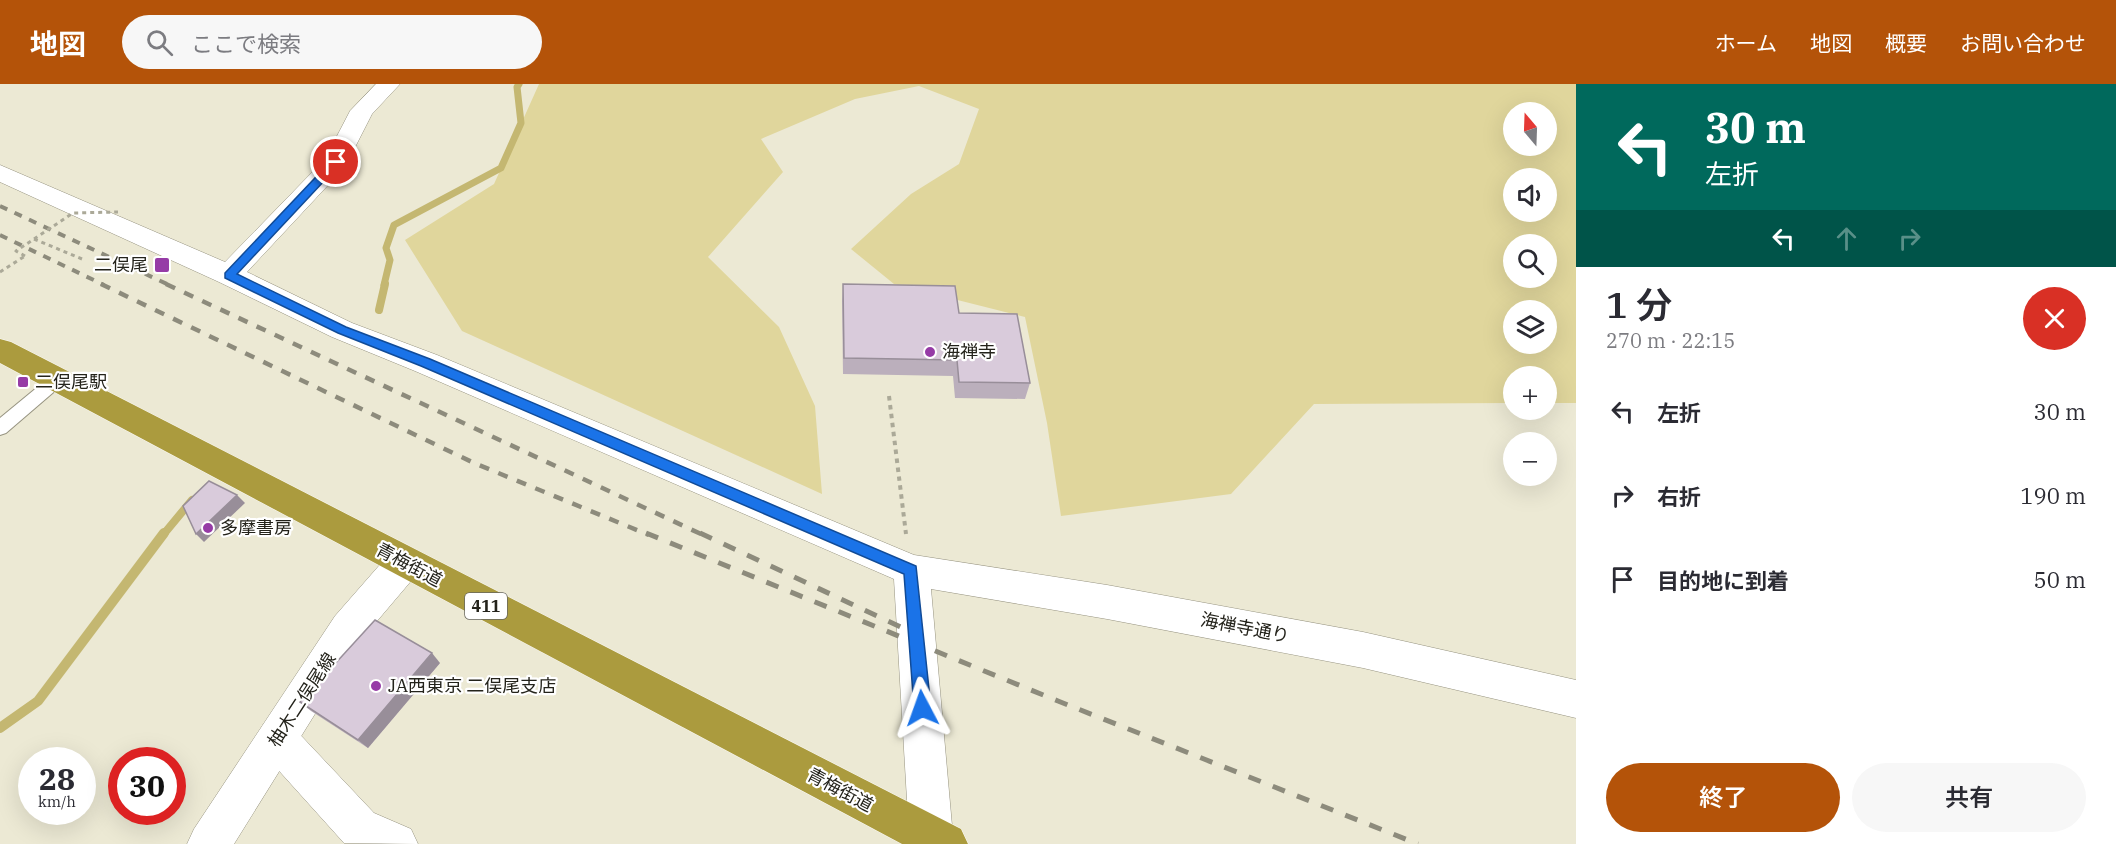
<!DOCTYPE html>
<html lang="ja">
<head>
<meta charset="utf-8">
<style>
	:root { --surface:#fff; --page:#f7f7f7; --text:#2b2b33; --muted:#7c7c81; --accent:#b45309 }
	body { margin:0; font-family:"IBM Plex Serif","Noto Sans JP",serif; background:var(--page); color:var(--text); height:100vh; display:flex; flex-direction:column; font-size:22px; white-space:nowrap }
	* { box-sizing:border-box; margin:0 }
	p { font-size:20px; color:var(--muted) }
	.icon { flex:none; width:33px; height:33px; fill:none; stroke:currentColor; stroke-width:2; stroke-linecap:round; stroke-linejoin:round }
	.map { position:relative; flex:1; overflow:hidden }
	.sheet { display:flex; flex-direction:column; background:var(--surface); width:540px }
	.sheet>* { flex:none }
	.guide { background:#00695c; color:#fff; overflow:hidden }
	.needle { width:39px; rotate:341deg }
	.buttons { position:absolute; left:1503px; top:18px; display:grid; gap:12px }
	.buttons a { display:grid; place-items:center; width:54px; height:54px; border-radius:50%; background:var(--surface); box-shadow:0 6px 24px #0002; font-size:30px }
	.speed { position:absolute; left:18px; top:663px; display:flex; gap:12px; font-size:30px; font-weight:700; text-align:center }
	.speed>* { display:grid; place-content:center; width:78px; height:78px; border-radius:50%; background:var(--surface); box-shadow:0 6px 24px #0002; line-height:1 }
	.speed small { font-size:15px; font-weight:400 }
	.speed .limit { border:9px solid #d22; background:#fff; color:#111 }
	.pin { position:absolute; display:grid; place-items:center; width:51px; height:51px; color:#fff; margin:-26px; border:3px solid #fff; border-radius:50%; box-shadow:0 2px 6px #0007 }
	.me { position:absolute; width:66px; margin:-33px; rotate:356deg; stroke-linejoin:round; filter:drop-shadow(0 0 4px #0008) }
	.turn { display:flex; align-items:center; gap:21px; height:126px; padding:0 30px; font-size:27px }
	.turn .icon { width:78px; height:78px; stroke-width:2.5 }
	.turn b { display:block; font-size:42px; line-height:51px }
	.lanes { display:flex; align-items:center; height:57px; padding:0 30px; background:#0003; justify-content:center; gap:30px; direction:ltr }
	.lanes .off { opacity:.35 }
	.round { display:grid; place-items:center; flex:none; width:63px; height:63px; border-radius:32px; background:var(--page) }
	.head { display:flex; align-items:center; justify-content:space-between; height:102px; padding:0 30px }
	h1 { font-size:36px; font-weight:600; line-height:45px }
	.cta { display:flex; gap:12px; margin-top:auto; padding:12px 30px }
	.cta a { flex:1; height:69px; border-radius:36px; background:var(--accent); color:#fff; font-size:24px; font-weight:600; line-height:69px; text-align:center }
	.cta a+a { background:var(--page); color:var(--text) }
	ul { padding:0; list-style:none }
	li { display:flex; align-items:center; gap:18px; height:84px; padding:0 30px }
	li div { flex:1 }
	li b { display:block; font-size:22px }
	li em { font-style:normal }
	header { display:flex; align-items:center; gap:36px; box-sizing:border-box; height:84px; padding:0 30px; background:var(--accent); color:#fff }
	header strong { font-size:28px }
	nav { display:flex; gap:33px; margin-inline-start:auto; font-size:21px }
	.search { width:420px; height:54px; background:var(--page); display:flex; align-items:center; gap:15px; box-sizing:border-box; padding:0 21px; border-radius:33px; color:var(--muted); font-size:22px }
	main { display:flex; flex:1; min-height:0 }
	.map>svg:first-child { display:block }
</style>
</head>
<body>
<header>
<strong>地図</strong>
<div class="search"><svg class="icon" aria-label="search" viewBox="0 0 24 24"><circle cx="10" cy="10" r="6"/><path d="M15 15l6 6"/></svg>ここで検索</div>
<nav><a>ホーム</a><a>地図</a><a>概要</a><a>お問い合わせ</a></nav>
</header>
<main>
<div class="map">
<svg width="1576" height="760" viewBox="0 0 1576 760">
	<rect width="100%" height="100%" fill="#ece9d4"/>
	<!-- green -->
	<path fill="#e0d69c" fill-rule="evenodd" d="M 539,0 L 1576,0 L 1576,319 L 1547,319 L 1546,292 L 1514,292 L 1513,319 L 1314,320 L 1231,410 L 1061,432 L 1047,339 L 1025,233 L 894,200 L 851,165 L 911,110 L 959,80 L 979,25 L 919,2 L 855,15 L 761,55 L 783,88 L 708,173 L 779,243 L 815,322 L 822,410 L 462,247 L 405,156 L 494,100 ZM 1514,28 L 1546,28 L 1546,62 L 1514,62 ZM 1514,94 L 1546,94 L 1546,128 L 1514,128 ZM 1514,160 L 1546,160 L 1546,194 L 1514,194 ZM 1514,226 L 1546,226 L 1546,260 L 1514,260 Z"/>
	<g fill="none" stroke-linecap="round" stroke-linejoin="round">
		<!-- stream-far2 -->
		<polyline stroke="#c4b771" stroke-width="7" points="384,201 390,176 386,164 394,141 501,84 521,39 517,3 519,0"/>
		<!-- stream-far1 -->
		<g stroke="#c4b771" stroke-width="8">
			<polyline points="379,226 385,200"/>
			<polyline points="163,451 192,416"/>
		</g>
		<!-- stream -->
		<polyline stroke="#c4b771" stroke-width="10" points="0,644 38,617 164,449"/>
		<defs>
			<polygon id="lane" points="57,290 63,292 65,296 63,300 6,349 0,351 0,334 51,292"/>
			<g id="street">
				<polygon points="376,0 400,0 372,30 345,83 247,188 352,239 437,271 914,471 1107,501 1363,548 1576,596 1576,634 1363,584 1107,535 931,505 953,753 950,760 905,760 909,750 894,495 415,287 332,253 219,198 0,98 0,81 225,178 325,75 350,27"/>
				<polygon points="277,635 291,641 374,729 411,745 418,760 344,759 263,669 257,655 263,641"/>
			</g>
			<polygon id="secondary" points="404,463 417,468 422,479 417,490 361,556 234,760 187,760 194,745 335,532 391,468"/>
			<polygon id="highway" points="0,255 11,258 961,745 968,760 902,760 0,279"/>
		</defs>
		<!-- lane casing -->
		<use href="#lane" stroke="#969380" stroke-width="2"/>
		<!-- street casing -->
		<use href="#street" stroke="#969380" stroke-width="1"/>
		<!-- secondary casing -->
		<use href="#secondary" stroke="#969380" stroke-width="1"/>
		<!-- highway casing -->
		<use href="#highway" stroke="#fff" stroke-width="1"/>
		<!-- path-far1 -->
		<g stroke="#aba998" stroke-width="3" stroke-dasharray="4 4" stroke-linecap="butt">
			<polyline points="34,155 82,175"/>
			<polyline points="0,188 25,172"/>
		</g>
		<!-- path -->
		<polyline stroke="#aba998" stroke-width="4" stroke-dasharray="4.5 4.5" stroke-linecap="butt" points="889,312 906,450"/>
		<!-- lane -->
		<use href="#lane" fill="#fff" fill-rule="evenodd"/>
		<!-- street -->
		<use href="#street" fill="#fff" fill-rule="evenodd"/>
		<!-- secondary -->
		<use href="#secondary" fill="#fff" fill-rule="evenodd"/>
		<!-- highway -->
		<use href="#highway" fill="#ab9b3e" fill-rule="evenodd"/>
		<!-- rail-far2 -->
		<g stroke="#8d8b7c" stroke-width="4" stroke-dasharray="8 8" stroke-linecap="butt">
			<polyline points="0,122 169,201"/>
			<polyline points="0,151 104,201"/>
		</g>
		<!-- rail-far1 -->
		<g stroke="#8d8b7c" stroke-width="4.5" stroke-dasharray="10 10" stroke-linecap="butt">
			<polyline points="101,200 474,379 649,451"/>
			<polyline points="166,200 703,451"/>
		</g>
		<!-- rail -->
		<g stroke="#8d8b7c" stroke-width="5" stroke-dasharray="13 13" stroke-linecap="butt">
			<polyline points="646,449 1058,617 1418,760"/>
			<polyline points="700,449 920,552"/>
		</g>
		<!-- path-bridge -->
		<polyline stroke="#aba998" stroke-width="3" stroke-dasharray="4 4" stroke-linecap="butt" points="25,172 16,167 73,129 118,128"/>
	</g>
	<!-- wall -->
	<g fill="#bbafbc">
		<polygon points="843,200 1030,299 1025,315 955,314 953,292 843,290 842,217"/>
		<polygon points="440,579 368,664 311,627 300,618"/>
	</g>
	<!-- shaded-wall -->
	<g fill="#988e99">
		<polygon points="237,411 245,419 204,458 196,450"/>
		<polygon points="432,569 440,579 368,664 358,656"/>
	</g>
	<!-- building -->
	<g fill="#d9cbdb" stroke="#988e99" stroke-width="1.5">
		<polygon points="843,200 955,202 959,229 1017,230 1030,299 959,298 957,276 844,274"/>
		<polygon points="209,397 237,411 196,450 183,422"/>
		<polygon points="375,536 432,569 358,656 300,618"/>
	</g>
	<!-- route -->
	<polygon fill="#1a73e8" stroke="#114b97" stroke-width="1.5" points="336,75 340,76 340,80 237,190 346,243 430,275 916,482 931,624 928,630 922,632 917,630 914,624 904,490 421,282 338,249 225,194 225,189 332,76"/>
	<!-- markers -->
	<g fill="#963ba6" stroke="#fff" stroke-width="2">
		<rect x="154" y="173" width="16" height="16" rx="3"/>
		<circle cx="930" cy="268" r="6"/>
		<rect x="17" y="292" width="12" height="12" rx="3"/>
		<circle cx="208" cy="444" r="6"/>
		<circle cx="376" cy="602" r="6"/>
	</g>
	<g text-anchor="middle" stroke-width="4.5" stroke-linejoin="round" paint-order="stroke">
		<!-- shield labels -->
		<rect fill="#fff" stroke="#66655f" stroke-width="1.5" x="465" y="509" width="42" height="26" rx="4.5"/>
		<g font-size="16" font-weight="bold" fill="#24231b">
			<text x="486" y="528">411</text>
		</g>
		<!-- poi labels -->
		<g font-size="18" fill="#24231b" stroke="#fff" text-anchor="start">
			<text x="148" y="187" text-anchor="end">二俣尾</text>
			<text x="942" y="274">海禅寺</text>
			<text x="35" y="304">二俣尾駅</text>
			<text x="220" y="450">多摩書房</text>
			<text x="388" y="608">JA西東京 二俣尾支店</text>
		</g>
		<!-- street labels -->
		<g font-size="18" fill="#24231b" stroke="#fff">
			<text transform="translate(409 481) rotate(28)" y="6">青梅街道</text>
			<text transform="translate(1245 544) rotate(11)" y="6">海禅寺通り</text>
			<text transform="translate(302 616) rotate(-57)" y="6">柚木二俣尾線</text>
			<text transform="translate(840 706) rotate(28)" y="6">青梅街道</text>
		</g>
	</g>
</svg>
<div class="buttons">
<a><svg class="needle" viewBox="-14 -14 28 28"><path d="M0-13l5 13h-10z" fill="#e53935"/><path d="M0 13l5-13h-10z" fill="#7c7c81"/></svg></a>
<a><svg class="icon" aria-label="sound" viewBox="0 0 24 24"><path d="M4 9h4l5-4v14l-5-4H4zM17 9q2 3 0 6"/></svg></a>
<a><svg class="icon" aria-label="search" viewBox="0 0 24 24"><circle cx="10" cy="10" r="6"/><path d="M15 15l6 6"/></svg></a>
<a><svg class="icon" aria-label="layers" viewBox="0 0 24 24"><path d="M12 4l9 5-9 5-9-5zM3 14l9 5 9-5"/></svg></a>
<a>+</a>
<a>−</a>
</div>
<div class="speed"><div>28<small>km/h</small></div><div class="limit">30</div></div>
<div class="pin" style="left:336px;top:78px;background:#d93025"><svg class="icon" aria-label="arrive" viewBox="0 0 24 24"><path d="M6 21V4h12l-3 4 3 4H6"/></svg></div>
<svg class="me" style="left:922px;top:624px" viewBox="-20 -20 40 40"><path d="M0-17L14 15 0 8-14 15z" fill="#1a73e8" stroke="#fff" stroke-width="4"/></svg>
</div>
<section class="sheet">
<div class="guide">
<div class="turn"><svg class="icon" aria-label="left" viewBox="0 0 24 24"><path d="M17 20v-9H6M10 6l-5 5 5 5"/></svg><div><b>30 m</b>左折</div></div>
<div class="lanes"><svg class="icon" aria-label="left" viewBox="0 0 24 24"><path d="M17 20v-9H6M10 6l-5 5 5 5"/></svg><svg class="icon off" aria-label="ahead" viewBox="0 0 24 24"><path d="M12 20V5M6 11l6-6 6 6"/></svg><svg class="icon off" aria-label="right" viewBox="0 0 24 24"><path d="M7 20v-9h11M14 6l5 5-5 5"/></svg></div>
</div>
<div class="head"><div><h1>1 分</h1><p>270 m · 22:15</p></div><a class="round" style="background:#d93025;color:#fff"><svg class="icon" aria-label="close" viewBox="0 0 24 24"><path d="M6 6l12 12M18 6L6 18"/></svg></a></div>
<ul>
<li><svg class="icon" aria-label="left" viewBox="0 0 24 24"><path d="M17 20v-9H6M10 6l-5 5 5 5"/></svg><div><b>左折</b></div><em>30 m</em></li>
<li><svg class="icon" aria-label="right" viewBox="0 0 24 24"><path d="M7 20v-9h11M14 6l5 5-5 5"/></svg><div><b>右折</b></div><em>190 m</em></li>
<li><svg class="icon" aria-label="arrive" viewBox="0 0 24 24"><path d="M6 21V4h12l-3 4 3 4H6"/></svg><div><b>目的地に到着</b></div><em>50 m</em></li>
</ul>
<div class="cta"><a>終了</a><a>共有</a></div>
</section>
</main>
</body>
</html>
